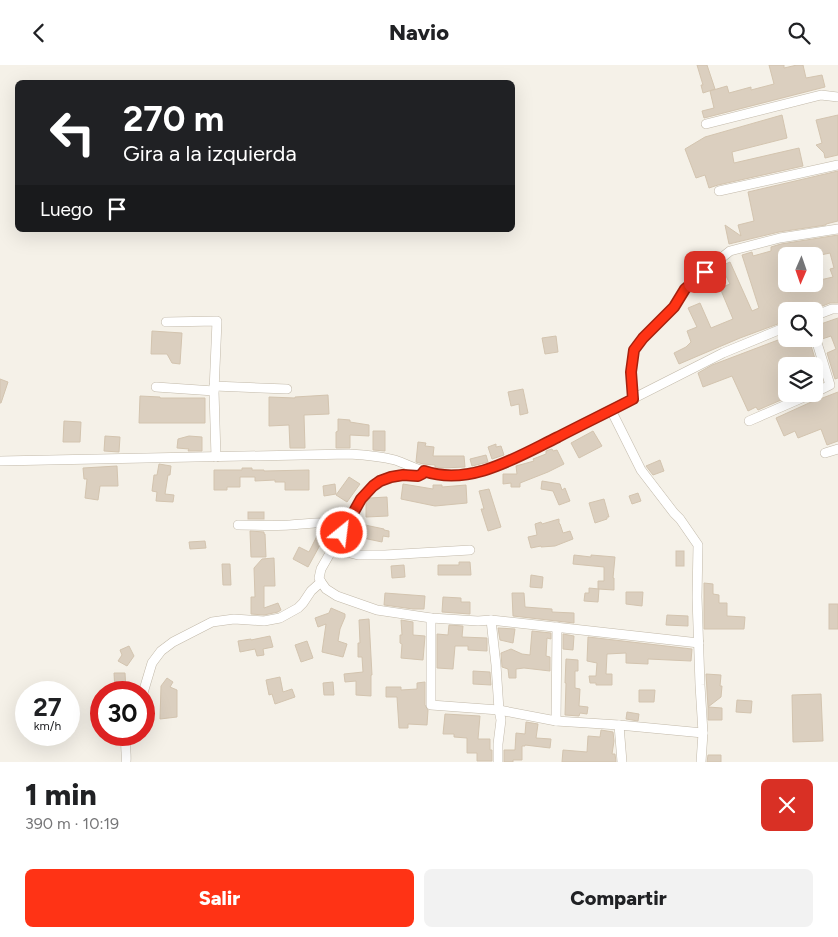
<!DOCTYPE html>
<html lang="es">
<head>
<meta charset="utf-8">
<style>
	:root { --surface:#fff; --page:#f2f2f2; --text:#202124; --muted:#757577; --accent:#ff3315 }
	body { margin:0; font-family:Figtree,sans-serif; background:var(--page); color:var(--text); height:100vh; display:flex; flex-direction:column; font-size:19px; white-space:nowrap }
	* { box-sizing:border-box; margin:0 }
	p { font-size:16px; color:var(--muted) }
	.icon { flex:none; width:28px; height:28px; fill:none; stroke:currentColor; stroke-width:2; stroke-linecap:round; stroke-linejoin:round }
	.map { position:relative; height:697px; overflow:hidden }
	.panel { display:flex; flex-direction:column; background:var(--surface); flex:1 }
	.panel>* { flex:none }
	.hud { position:absolute; left:15px; top:15px; width:500px; height:152px; border-radius:8px; box-shadow:0 5px 20px #0002; background:#202124; color:#fff; overflow:hidden }
	.needle { width:32px; rotate:182deg }
	.controls { position:absolute; left:778px; top:182px; display:grid; gap:10px }
	.controls a { display:grid; place-items:center; width:45px; height:45px; border-radius:8px; background:var(--surface); box-shadow:0 5px 20px #0002; font-size:25px }
	.speed { position:absolute; left:15px; top:616px; display:flex; gap:10px; font-size:25px; font-weight:700; text-align:center }
	.speed>* { display:grid; place-content:center; width:65px; height:65px; border-radius:50%; background:var(--surface); box-shadow:0 5px 20px #0002; line-height:1 }
	.speed small { font-size:12px; font-weight:400 }
	.speed .limit { border:8px solid #d22; background:#fff; color:#111 }
	.pin { position:absolute; display:grid; place-items:center; width:42px; height:42px; color:#fff; margin:-21px; border-radius:10px; box-shadow:0 2px 8px #0006 }
	.me { position:absolute; width:55px; margin:-28px; rotate:29deg; stroke-linejoin:round; filter:drop-shadow(0 0 4px #0008) }
	.turn { display:flex; align-items:center; gap:18px; height:105px; padding:0 25px; font-size:22px }
	.turn .icon { width:65px; height:65px; stroke-width:2.5 }
	.turn b { display:block; font-size:35px; line-height:42px }
	.then { display:flex; align-items:center; height:48px; padding:0 25px; background:#0003; gap:10px; font-size:19px }
	.round { display:grid; place-items:center; flex:none; width:52px; height:52px; border-radius:8px; background:var(--page) }
	.head { display:flex; align-items:center; justify-content:space-between; height:85px; padding:0 25px }
	h1 { font-size:30px; font-weight:800; line-height:38px }
	.cta { display:flex; gap:10px; margin-top:auto; padding:10px 25px }
	.cta a { flex:1; height:58px; border-radius:8px; background:var(--accent); color:#fff; font-size:20px; font-weight:800; line-height:58px; text-align:center }
	.cta a+a { background:var(--page); color:var(--text) }
	header { display:flex; justify-content:space-between; align-items:center; height:65px; padding:0 25px; background:var(--surface); font-size:22px; font-weight:800 }
	.map>svg:first-child { display:block }
</style>
</head>
<body>
<header><svg class="icon" aria-label="back" viewBox="0 0 24 24"><path d="M15 5l-7 7 7 7"/></svg>Navio<svg class="icon" aria-label="search" viewBox="0 0 24 24"><circle cx="10" cy="10" r="6"/><path d="M15 15l6 6"/></svg></header>
<div class="map">
<svg width="838" height="697" viewBox="0 0 838 697">
	<rect width="100%" height="100%" fill="#f5f1e8"/>
	<!-- building -->
	<g fill="#dbcfbf" stroke="#d3c4af" fill-rule="evenodd">
		<polygon points="697,0 707,0 715,24 703,28 701,20 703,20"/>
		<polygon points="769,0 784,0 784,3 797,0 803,0 806,13 822,10 825,22 704,53 702,46 714,43 710,26 727,21 729,28 751,22 751,25 774,19"/>
		<polygon points="782,50 787,73 732,87 734,98 799,83 803,101 718,120 709,123 705,110 696,113 685,84 705,72"/>
		<polygon points="838,50 838,90 825,93 824,88 816,80 822,78 816,55"/>
		<polygon points="838,106 838,156 826,159 826,160 779,167 729,179 725,160 741,171 738,160 754,156 748,127"/>
		<path d="M 838,170 L 838,238 L 830,238 L 810,246 L 786,246 L 786,256 L 740,273 L 679,299 L 674,288 L 686,282 L 691,277 L 687,266 L 697,262 L 688,243 L 700,238 L 711,263 L 733,254 L 720,223 L 730,219 L 721,201 L 730,197 L 752,246 L 759,243 L 742,190 L 752,187 L 753,191 L 771,186 L 771,182 L 781,179 ZM 830,188 L 834,203 L 830,204 L 833,212 L 820,215 L 821,219 L 803,219 L 805,222 L 790,227 L 786,219 L 786,191 L 816,191 Z"/>
		<polygon points="838,253 838,313 835,314 827,288 836,284 831,271 822,274 820,266 815,261"/>
		<polygon points="152,266 182,268 180,299 172,298 167,289 151,289"/>
		<polygon points="556,271 558,287 545,289 542,273"/>
		<polygon points="786,272 786,274 809,274 822,317 814,321 814,301 786,301 786,313 782,315 788,332 758,345 756,342 748,346 732,311 703,322 698,308 712,300"/>
		<polygon points="0,314 8,317 1,338 0,338"/>
		<polygon points="523,324 528,348 520,350 519,339 511,341 508,327"/>
		<polygon points="838,327 838,376 827,380 821,364 798,373 795,366 784,371 776,353 820,333 820,334"/>
		<polygon points="328,330 329,349 304,350 305,383 290,383 289,360 269,361 269,332 295,333 295,332"/>
		<polygon points="140,331 160,332 160,333 205,333 205,358 139,358"/>
		<polygon points="338,354 350,355 350,357 369,360 369,371 350,370 350,383 336,383 336,367 338,366"/>
		<polygon points="64,356 81,357 80,377 63,377"/>
		<polygon points="373,366 385,366 385,386 373,385"/>
		<polygon points="593,366 602,381 579,393 571,378"/>
		<polygon points="105,371 120,372 119,387 104,386"/>
		<polygon points="189,371 202,372 202,386 188,386 189,384 177,383 178,374"/>
		<polygon points="418,377 426,378 425,381 434,382 433,391 464,391 465,402 442,403 435,402 435,400 423,399 416,397"/>
		<polygon points="496,379 496,382 501,381 504,390 492,394 488,382"/>
		<polygon points="552,384 553,386 557,385 564,399 548,407 520,418 520,422 511,422 511,418 503,419 503,409 517,409 516,401 534,396 533,394 546,389 546,386"/>
		<polygon points="486,390 488,397 472,401 470,394"/>
		<polygon points="660,395 664,406 653,410 646,401"/>
		<polygon points="159,399 171,401 170,410 168,410 165,429 174,430 173,437 156,436 157,427 152,426 154,410 157,410"/>
		<polygon points="117,401 118,421 100,421 98,435 85,433 87,414 84,414 83,403"/>
		<polygon points="242,403 252,403 252,405 264,405 264,406 309,405 309,425 285,425 285,417 275,417 275,415 255,416 255,412 240,412 240,422 227,422 227,425 214,425 214,405 242,405"/>
		<polygon points="349,412 360,419 347,437 336,430"/>
		<polygon points="542,416 560,419 562,425 565,423 570,436 559,440 553,426 541,424"/>
		<polygon points="335,419 336,429 324,431 323,421"/>
		<polygon points="403,419 433,424 433,420 442,420 442,422 466,420 467,438 435,441 401,434"/>
		<polygon points="489,424 501,462 488,466 481,444 484,444 479,426"/>
		<polygon points="638,428 641,436 632,439 629,431"/>
		<polygon points="387,432 388,451 366,452 366,438 370,433"/>
		<polygon points="604,434 609,452 607,452 607,454 595,458 589,438"/>
		<rect x="248" y="447" width="16" height="7"/>
		<polygon points="559,454 559,458 560,459 563,468 570,466 573,474 555,481 541,482 541,481 531,483 528,472 537,470 535,459 541,457 542,459"/>
		<polygon points="365,460 384,464 384,465 389,466 389,472 383,471 382,477 363,473"/>
		<polygon points="250,466 264,467 264,469 265,469 266,492 251,492"/>
		<polygon points="319,467 331,473 326,482 320,480 308,502 293,494 299,482 309,487"/>
		<polygon points="205,476 206,483 190,484 189,477"/>
		<rect x="676" y="486" width="8" height="15"/>
		<polygon points="574,490 591,492 591,490 615,492 613,513 614,513 614,525 598,524 598,516 604,516 604,502 573,499"/>
		<polygon points="274,493 275,521 264,521 264,543 278,538 281,545 278,547 264,550 251,549 251,532 255,532 254,503 262,494"/>
		<polygon points="459,497 470,497 471,510 438,510 438,500 459,500"/>
		<polygon points="222,499 230,499 231,520 223,520"/>
		<polygon points="404,500 405,512 392,513 391,501"/>
		<polygon points="531,510 543,512 542,523 530,522"/>
		<polygon points="704,518 713,519 713,529 719,530 719,538 727,538 727,551 745,552 744,564 704,564"/>
		<polygon points="589,523 599,524 598,537 584,536 585,528 589,528"/>
		<polygon points="626,527 643,527 642,541 626,539"/>
		<polygon points="385,528 425,531 424,544 413,544 384,540"/>
		<polygon points="512,528 524,528 525,542 552,544 552,547 574,548 574,558 513,551"/>
		<polygon points="443,532 461,533 461,537 470,537 470,549 442,547"/>
		<rect x="829" y="539" width="9" height="25"/>
		<polygon points="331,543 345,549 345,552 340,564 338,576 347,579 343,592 322,587 326,559 318,562 315,553 329,548"/>
		<polygon points="667,550 688,551 688,561 666,560"/>
		<polygon points="369,554 372,610 371,610 371,631 356,630 356,616 345,617 344,609 363,607 362,592 358,592 358,578 360,578 359,555"/>
		<polygon points="401,555 413,557 413,570 425,571 423,595 401,593 402,579 400,578 400,570 402,570"/>
		<polygon points="449,560 463,561 462,572 487,573 487,586 468,585 468,581 455,581 453,604 437,603 437,569 448,570"/>
		<polygon points="498,563 515,564 513,578 500,575"/>
		<polygon points="532,566 551,568 551,574 547,573 546,591 550,592 550,606 524,603 516,604 516,613 509,613 508,604 502,602 501,588 511,584 522,589 530,590"/>
		<polygon points="563,569 574,571 573,585 563,584"/>
		<polygon points="270,571 273,582 263,584 264,590 257,591 255,584 240,587 238,576 251,574 251,575"/>
		<polygon points="588,572 692,584 691,596 648,594 648,599 626,598 626,588 607,589 606,609 612,609 612,620 596,620 596,618 590,618 589,611 596,611 597,598 587,596"/>
		<polygon points="307,576 313,593 301,597 295,580"/>
		<polygon points="129,581 134,591 127,601 118,596 122,590 120,585"/>
		<polygon points="566,594 578,595 578,606 575,606 575,623 580,624 579,641 588,642 587,649 580,648 579,651 565,650 566,618 565,618"/>
		<polygon points="473,606 490,607 491,620 473,619"/>
		<polygon points="114,608 125,608 126,626 115,626"/>
		<polygon points="706,609 721,610 720,621 722,621 721,632 708,642"/>
		<polygon points="280,612 283,627 292,624 295,632 275,639 272,629 269,630 266,615"/>
		<polygon points="167,613 173,617 170,622 177,625 177,652 160,654 161,621"/>
		<polygon points="333,617 334,630 324,630 323,618"/>
		<polygon points="425,617 425,640 428,645 427,660 408,659 408,663 399,663 397,632 386,632 386,622 401,622 401,625 417,624 417,618"/>
		<polygon points="639,625 655,625 654,637 639,637"/>
		<polygon points="821,629 823,676 793,677 792,630"/>
		<polygon points="737,635 752,636 751,648 736,647"/>
		<polygon points="708,642 722,643 722,655 708,655"/>
		<polygon points="627,647 639,649 638,656 626,654"/>
		<polygon points="445,649 480,651 478,674 490,674 490,685 492,685 492,696 477,696 477,688 467,688 467,673 454,672 454,669 443,669"/>
		<polygon points="526,657 538,659 536,673 551,674 550,683 525,680 525,681 522,681 522,695 513,695 513,697 504,697 504,685 515,685 516,668 525,669"/>
		<polygon points="601,665 613,667 614,676 612,689 615,689 616,697 562,697 563,685 587,687 588,671 600,672"/>
		<polygon points="708,690 721,690 721,697 707,697"/>
	</g>
	<g fill="none" stroke-linecap="round" stroke-linejoin="round">
		<defs>
			<g id="minor">
				<polyline points="706,59 821,30 838,32"/>
				<polyline points="719,126 838,100"/>
				<polyline points="814,251 832,244 838,244"/>
				<polyline points="166,257 217,256 214,326 216,392"/>
				<polyline points="814,268 830,320 814,328"/>
				<polyline points="214,321 287,324"/>
				<polyline points="156,322 214,326"/>
				<polyline points="633,334 631,307 634,285 643,273 674,242 685,224 715,198 730,186 780,173 838,164"/>
				<polyline points="611,345 641,405 674,448 680,454 698,480 697,532 700,620 703,668 701,697"/>
				<polyline points="749,356 811,329"/>
				<polyline points="825,388 838,384"/>
				<path d="M 0,396 L 349,389 C 365,390 380,391 395,395 C 407,399 419,406 432,408 C 457,413 480,406 504,399 L 723,288 L 786,262"/>
				<path d="M 424,406 C 422,409 422,410 418,411 C 414,413 407,410 402,410 C 385,410 371,421 361,434 L 321,504 L 319,513 L 321,517 L 326,524 L 337,531 L 377,545 L 431,553 L 478,556 L 491,555 L 699,578"/>
				<path d="M 238,460 C 255,460 273,461 290,460 C 308,459 328,455 346,461"/>
				<polyline points="335,480 346,487 358,490 385,490 470,485"/>
				<polyline points="431,553 431,640 499,645 556,656 619,660 703,668"/>
				<polyline points="491,555 496,600 499,645 501,655 498,679 498,697"/>
				<polyline points="143,628 152,598 161,586 173,577 212,557 234,554 264,556 280,553 298,543 303,538 311,526 321,517"/>
				<polyline points="556,656 557,562"/>
				<polyline points="619,660 622,697"/>
				<path d="M 126,697 C 127,688 124,679 127,670"/>
			</g>
		</defs>
		<!-- minor casing -->
		<use href="#minor" stroke="#c2b9a9" stroke-width="10"/>
		<!-- minor -->
		<use href="#minor" stroke="#fff" stroke-width="9"/>
	</g>
	<g fill="none" stroke-linecap="round" stroke-linejoin="round">
		<defs>
			<path id="route" d="M 342,468 L 361,434 L 373,421 L 380,416 L 391,412 L 403,410 L 418,411 L 422,409 L 424,406 C 470,422 517,392 558,372 C 583,359 608,347 633,334 L 631,307 L 634,285 L 643,273 L 674,242 L 685,224 L 705,207"/>
		</defs>
		<!-- route casing -->
		<use href="#route" stroke="#a6210e" stroke-width="12"/>
		<!-- route -->
		<use href="#route" stroke="#ff3315" stroke-width="9"/>
	</g>
</svg>
<div class="controls">
<a><svg class="needle" viewBox="-14 -14 28 28"><path d="M0-13l5 13h-10z" fill="#e53935"/><path d="M0 13l5-13h-10z" fill="#757577"/></svg></a>
<a><svg class="icon" aria-label="search" viewBox="0 0 24 24"><circle cx="10" cy="10" r="6"/><path d="M15 15l6 6"/></svg></a>
<a><svg class="icon" aria-label="layers" viewBox="0 0 24 24"><path d="M12 4l9 5-9 5-9-5zM3 14l9 5 9-5"/></svg></a>
</div>
<div class="speed"><div>27<small>km/h</small></div><div class="limit">30</div></div>
<div class="pin" style="left:705px;top:207px;background:#d93025"><svg class="icon" aria-label="arrive" viewBox="0 0 24 24"><path d="M6 21V4h12l-3 4 3 4H6"/></svg></div>
<svg class="me" style="left:342px;top:468px" viewBox="-20 -20 40 40"><circle r="17" fill="#ff3315" stroke="#fff" stroke-width="3"/><path d="M0-11L8 9 0 5-8 9z" fill="#fff"/></svg>
<div class="hud">
<div class="turn"><svg class="icon" aria-label="left" viewBox="0 0 24 24"><path d="M17 20v-9H6M10 6l-5 5 5 5"/></svg><div><b>270 m</b>Gira a la izquierda</div></div>
<div class="then">Luego<svg class="icon" aria-label="arrive" viewBox="0 0 24 24"><path d="M6 21V4h12l-3 4 3 4H6"/></svg></div>
</div>
</div>
<section class="panel">
<div class="head"><div><h1>1 min</h1><p>390 m · 10:19</p></div><a class="round" style="background:#d93025;color:#fff"><svg class="icon" aria-label="close" viewBox="0 0 24 24"><path d="M6 6l12 12M18 6L6 18"/></svg></a></div>
<div class="cta"><a>Salir</a><a>Compartir</a></div>
</section>
</body>
</html>
